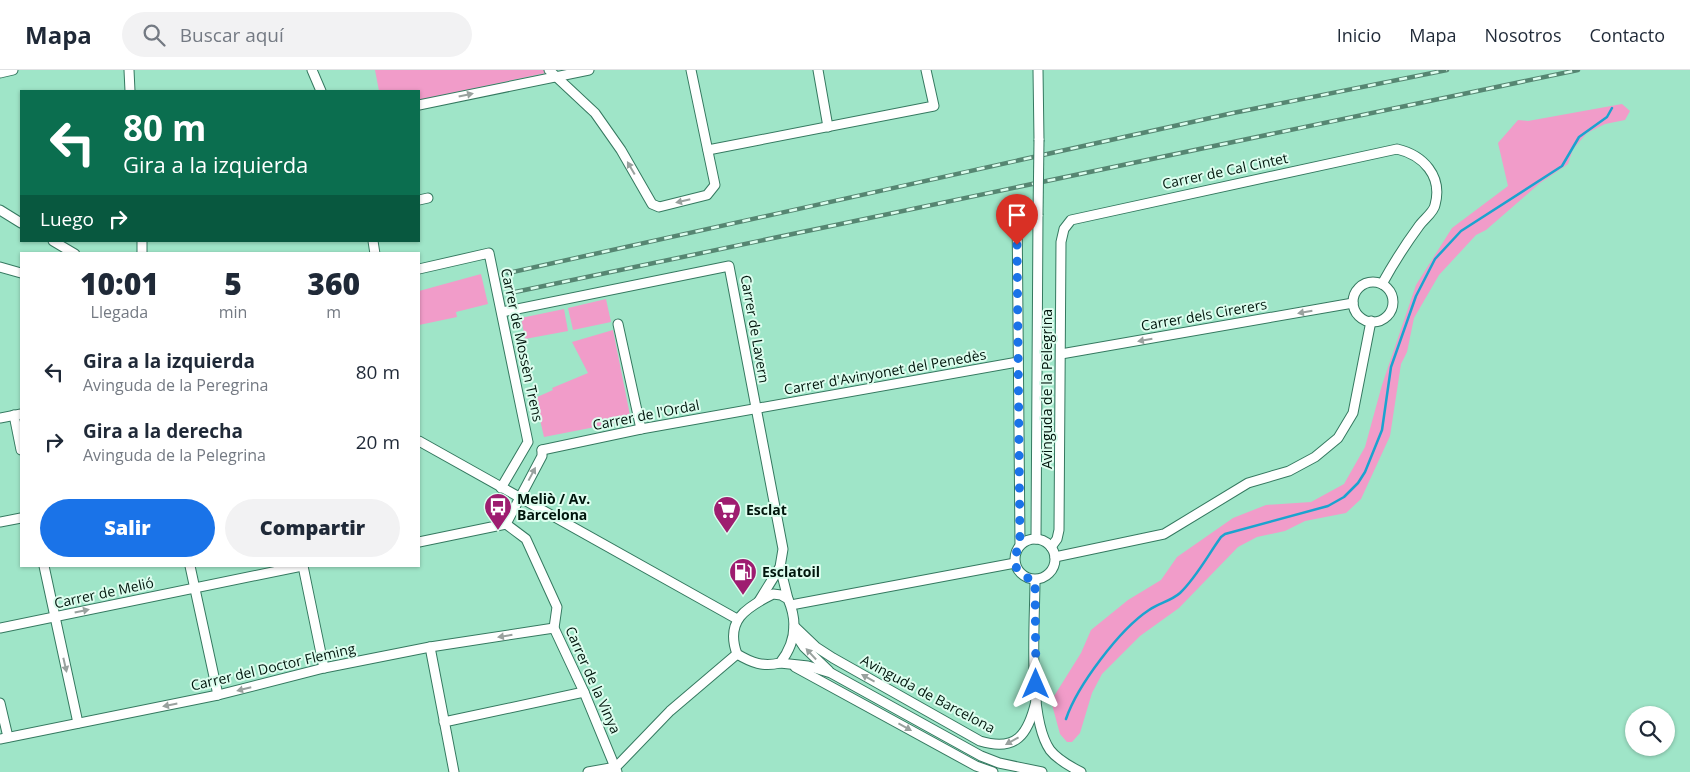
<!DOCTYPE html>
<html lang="es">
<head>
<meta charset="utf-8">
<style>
	:root { --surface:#fff; --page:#f2f2f3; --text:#1f2937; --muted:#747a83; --line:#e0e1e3; --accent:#1a73e8 }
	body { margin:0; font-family:"Open Sans",sans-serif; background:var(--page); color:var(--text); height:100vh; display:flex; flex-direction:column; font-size:19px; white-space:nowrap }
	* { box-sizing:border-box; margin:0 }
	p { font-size:16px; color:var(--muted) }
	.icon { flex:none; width:28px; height:28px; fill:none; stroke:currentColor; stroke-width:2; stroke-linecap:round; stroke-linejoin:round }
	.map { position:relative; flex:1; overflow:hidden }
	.sheet { position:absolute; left:20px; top:182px; width:400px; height:315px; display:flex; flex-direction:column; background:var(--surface); border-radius:0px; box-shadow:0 1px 4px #0004 }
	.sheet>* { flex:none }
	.hud { position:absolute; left:20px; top:20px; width:400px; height:152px; border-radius:0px; box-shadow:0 1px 4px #0004; background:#0b6e4f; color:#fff; overflow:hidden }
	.tools { position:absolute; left:1625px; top:636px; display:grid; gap:10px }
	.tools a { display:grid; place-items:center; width:50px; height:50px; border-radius:50%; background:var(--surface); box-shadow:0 1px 4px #0004; font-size:25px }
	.pin { position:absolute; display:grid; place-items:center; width:42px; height:42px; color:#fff; margin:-51px -21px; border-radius:50% 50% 50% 0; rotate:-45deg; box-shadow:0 0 5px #0007 }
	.pin .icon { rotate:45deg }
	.me { position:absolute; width:55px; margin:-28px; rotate:0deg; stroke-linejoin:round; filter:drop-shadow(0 0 4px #0008) }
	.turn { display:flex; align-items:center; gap:18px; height:105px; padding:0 20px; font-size:22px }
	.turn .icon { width:65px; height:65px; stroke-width:2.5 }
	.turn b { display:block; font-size:35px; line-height:42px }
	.then { display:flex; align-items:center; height:48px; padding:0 20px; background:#0003; gap:10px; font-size:19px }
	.eta { display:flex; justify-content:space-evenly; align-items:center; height:85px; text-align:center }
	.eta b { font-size:30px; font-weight:800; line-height:35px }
	.action { display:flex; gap:10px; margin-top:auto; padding:10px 20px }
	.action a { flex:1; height:58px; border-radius:30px; background:var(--accent); color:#fff; font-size:20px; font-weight:800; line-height:58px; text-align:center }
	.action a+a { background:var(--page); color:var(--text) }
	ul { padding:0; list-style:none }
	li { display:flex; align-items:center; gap:15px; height:70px; padding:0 20px }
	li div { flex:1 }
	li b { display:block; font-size:19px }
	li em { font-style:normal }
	header { display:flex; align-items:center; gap:30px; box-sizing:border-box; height:70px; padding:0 25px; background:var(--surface); border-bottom:1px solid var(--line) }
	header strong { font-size:24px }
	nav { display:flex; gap:28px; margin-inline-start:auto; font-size:18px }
	.search { width:350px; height:45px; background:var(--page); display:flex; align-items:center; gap:12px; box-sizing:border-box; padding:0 18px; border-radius:28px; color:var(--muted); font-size:19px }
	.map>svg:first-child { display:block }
</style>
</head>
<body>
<header>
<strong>Mapa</strong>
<div class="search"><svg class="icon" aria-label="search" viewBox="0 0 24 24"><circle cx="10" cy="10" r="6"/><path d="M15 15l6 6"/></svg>Buscar aquí</div>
<nav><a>Inicio</a><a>Mapa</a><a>Nosotros</a><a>Contacto</a></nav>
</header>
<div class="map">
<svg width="1690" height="702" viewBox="0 0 1690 702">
	<rect width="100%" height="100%" fill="#9fe5c8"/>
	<!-- green -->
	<g fill="#f19cc9">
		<polygon points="375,0 543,0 546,3 419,30 419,21 379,21"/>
		<polygon points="1622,34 1630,41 1625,50 1605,54 1587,63 1573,79 1568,94 1540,113 1486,160 1476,165 1439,205 1414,248 1407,282 1401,294 1390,366 1361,429 1346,443 1305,451 1285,461 1257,467 1238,477 1179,538 1140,566 1102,604 1092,623 1080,663 1072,672 1067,672 1060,664 1051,631 1081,583 1091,560 1128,530 1161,510 1177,487 1233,448 1266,435 1311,432 1344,414 1365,377 1382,315 1416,215 1452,158 1508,116 1498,73 1518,50 1528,51"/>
		<polygon points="481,204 488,234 456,242 457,247 419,255 419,221"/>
		<polygon points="606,229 611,252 573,260 568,238"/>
		<polygon points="564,239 568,261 525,269 521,248"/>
		<polygon points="613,260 631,350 544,367 535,328 553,320 552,318 588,303 572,272"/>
	</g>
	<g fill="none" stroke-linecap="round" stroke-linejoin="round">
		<!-- stream -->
		<path stroke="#1ba3cf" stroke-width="2.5" d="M 1066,649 C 1077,616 1120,559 1149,540 C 1159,533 1171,531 1180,523 C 1196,508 1208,485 1221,467 L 1225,464 L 1328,436 L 1344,427 L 1358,413 L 1365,402 L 1382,360 L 1391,297 L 1416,226 L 1435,189 L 1461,161 L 1562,96 L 1579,67 L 1607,47 L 1612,38"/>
		<defs>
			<g id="minor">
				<polyline points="129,0 130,21"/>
				<polyline points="312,0 321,21"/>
				<polyline points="549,0 595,43 621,80 652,134 659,137 707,125 715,115 691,0"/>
				<polyline points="818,0 828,57"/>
				<polyline points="1038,0 1039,70"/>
				<polyline points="0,3 13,0"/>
				<polyline points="419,35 589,0"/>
				<polyline points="708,80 934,36 926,0"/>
				<polyline points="419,130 428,128"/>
				<polyline points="1017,136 1020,475"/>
				<polyline points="0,140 21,153"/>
				<polyline points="53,171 75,184"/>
				<polyline points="142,171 142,184"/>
				<polyline points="373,171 375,184"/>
				<polyline points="0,197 21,203"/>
				<polyline points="419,199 489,183 528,372 501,418"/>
				<circle cx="1373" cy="232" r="20"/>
				<polyline points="502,242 729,196 783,479 780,497 759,531"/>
				<polyline points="618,254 641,359"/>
				<polyline points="1061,284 1353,233"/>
				<polyline points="14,345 21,380"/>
				<polyline points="0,348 21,344"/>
				<polyline points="419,371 737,549"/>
				<polyline points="542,380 641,359 1018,292"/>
				<polyline points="0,452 21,448"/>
				<polyline points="506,454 526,469 557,537 554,558 584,622 617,702"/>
				<circle cx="1035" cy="489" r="20"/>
				<polyline points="1036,469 1038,145"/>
				<polyline points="419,472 506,454 542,386 542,380"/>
				<path d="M 1051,477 L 1057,469 L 1059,460 L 1061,172 L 1064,159 L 1071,150 L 1397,79 C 1423,85 1443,106 1435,135 C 1434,142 1423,150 1419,156 C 1405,175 1393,194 1382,214"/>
				<polyline points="1055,487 1164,464 1248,413 1289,401 1315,387 1338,368 1353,343 1371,251"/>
				<polyline points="44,496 78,653"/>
				<polyline points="190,496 218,625"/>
				<polyline points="303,496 324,598"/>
				<polyline points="780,497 788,529"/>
				<path d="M 1035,510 C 1035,551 1027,647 1050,680 C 1057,689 1071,697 1081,702"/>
				<path d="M 773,524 L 781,525 L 788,529 C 798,552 795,574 780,593 C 763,597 752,593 737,584 C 725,551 745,538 773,524 Z"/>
				<polyline points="791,535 1015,493"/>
				<path d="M 794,556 L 816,577 L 833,588 L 980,671 C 1016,682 1028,665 1036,631"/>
				<polyline points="0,558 302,496"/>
				<polyline points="794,562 804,577 829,601"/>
				<polyline points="430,577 454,702"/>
				<polyline points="780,593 808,596 831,603 981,686 999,693 1042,702"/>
				<polyline points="795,597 976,696 993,702"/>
				<polyline points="0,633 8,667"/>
				<polyline points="444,652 584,622"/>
				<polyline points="0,669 218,625 324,598 430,577 554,558"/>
				<polyline points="588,702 616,697 670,641 737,584"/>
			</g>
		</defs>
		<!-- minor casing -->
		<use href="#minor" stroke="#357960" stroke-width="11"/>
		<!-- minor -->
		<use href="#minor" stroke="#fff" stroke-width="9"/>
		<defs>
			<g id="rail">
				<polyline points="508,203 1233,43 1447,0"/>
				<polyline points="515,222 1578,0"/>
			</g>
		</defs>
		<!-- rail casing -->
		<use href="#rail" stroke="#568672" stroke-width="4.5"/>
		<!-- rail -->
		<use href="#rail" stroke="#dcfdee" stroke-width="2.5" stroke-dasharray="8" stroke-linecap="butt"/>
		<defs>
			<polyline id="minor-bridge" points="1038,145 1039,70"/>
		</defs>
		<!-- minor-bridge casing -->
		<use href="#minor-bridge" stroke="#357960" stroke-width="11" stroke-linecap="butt"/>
		<!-- minor-bridge -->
		<use href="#minor-bridge" stroke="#fff" stroke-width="9"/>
	</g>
	<!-- one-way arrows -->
	<defs><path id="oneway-solid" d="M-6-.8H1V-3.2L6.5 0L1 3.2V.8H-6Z" transform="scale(1.25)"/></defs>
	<g fill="#99a19e">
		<use href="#oneway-solid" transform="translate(466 25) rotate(-12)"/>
		<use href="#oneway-solid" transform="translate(631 98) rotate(-120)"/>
		<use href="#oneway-solid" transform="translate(683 131) rotate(167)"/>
		<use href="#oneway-solid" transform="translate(1305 242) rotate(170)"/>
		<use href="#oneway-solid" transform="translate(1145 270) rotate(170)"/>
		<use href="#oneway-solid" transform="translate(532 404) rotate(-62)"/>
		<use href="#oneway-solid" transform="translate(82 541) rotate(-12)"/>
		<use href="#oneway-solid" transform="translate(505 566) rotate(171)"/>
		<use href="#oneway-solid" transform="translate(811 584) rotate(-133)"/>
		<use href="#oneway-solid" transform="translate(65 595) rotate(77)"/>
		<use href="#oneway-solid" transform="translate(868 608) rotate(-151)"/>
		<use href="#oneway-solid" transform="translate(244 619) rotate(166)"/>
		<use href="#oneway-solid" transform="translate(170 635) rotate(169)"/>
		<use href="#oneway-solid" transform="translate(905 657) rotate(29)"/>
		<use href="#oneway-solid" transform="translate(1012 671) rotate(151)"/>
	</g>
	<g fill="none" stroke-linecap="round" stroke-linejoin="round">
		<!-- route -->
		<path stroke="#1a73e8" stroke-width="9" stroke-dasharray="0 16.2" d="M 1017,175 L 1020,476 C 1012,487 1013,498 1024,507 L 1035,510 L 1036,614"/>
	</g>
	<!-- icons -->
	<defs>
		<symbol id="bus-pin" viewBox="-11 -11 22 30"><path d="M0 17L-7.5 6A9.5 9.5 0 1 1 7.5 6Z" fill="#9e1d70" stroke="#dcfdee"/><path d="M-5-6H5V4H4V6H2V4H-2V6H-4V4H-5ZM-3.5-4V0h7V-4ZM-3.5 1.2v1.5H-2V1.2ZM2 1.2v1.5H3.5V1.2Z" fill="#fff"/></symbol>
		<symbol id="supermarket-pin" viewBox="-11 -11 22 30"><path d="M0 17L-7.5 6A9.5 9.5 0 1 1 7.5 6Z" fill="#9e1d70" stroke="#dcfdee"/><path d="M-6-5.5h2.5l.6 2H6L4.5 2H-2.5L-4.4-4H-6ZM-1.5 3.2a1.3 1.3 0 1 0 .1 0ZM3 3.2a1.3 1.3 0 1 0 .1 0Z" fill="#fff"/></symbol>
		<symbol id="fuel-pin" viewBox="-11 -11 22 30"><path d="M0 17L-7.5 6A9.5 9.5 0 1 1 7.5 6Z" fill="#9e1d70" stroke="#dcfdee"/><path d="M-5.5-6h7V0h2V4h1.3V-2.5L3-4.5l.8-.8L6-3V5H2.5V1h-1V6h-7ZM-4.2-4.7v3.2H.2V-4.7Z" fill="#fff"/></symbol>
	</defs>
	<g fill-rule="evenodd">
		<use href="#bus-pin" x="482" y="421" width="32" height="43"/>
		<use href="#supermarket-pin" x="711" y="424" width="32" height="43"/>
		<use href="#fuel-pin" x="727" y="486" width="32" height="43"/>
	</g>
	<g text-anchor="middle" stroke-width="4" stroke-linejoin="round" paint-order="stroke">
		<!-- street labels -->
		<g font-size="14" fill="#00150c" stroke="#dcfdee">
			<text transform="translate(1225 101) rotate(-12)" y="5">Carrer de Cal Cintet</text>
			<text transform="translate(1204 245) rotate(-10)" y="5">Carrer dels Cirerers</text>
			<text transform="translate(755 259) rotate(80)" y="5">Carrer de Lavern</text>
			<text transform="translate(522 275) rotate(78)" y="5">Carrer de Mossèn Trens</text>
			<text transform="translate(885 302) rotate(-10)" y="5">Carrer d'Avinyonet del Penedès</text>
			<text transform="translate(1047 319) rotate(-90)" y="5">Avinguda de la Pelegrina</text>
			<text transform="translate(646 345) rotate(-11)" y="5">Carrer de l'Ordal</text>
			<text transform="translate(104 523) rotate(-12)" y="5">Carrer de Melió</text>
			<text transform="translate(273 597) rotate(-13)" y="5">Carrer del Doctor Fleming</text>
			<text transform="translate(593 610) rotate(66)" y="5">Carrer de la Vinya</text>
			<text transform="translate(928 624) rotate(28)" y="5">Avinguda de Barcelona</text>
		</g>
		<!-- poi labels -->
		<g font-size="14" font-weight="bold" fill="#00150c" stroke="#dcfdee" text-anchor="start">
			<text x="517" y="434">Meliò / Av.<tspan x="517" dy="16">Barcelona</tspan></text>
			<text x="746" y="445">Esclat</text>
			<text x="762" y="507">Esclatoil</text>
		</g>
	</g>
</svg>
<div class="tools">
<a><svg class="icon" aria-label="search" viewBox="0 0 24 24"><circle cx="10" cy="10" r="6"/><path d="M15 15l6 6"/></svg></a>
</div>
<div class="pin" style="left:1017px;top:175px;background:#d93025"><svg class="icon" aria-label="arrive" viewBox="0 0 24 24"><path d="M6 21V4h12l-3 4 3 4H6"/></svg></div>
<svg class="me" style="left:1036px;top:614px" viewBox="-20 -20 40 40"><path d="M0-17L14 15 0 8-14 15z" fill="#1a73e8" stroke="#fff" stroke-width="4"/></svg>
<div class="hud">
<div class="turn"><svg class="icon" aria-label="left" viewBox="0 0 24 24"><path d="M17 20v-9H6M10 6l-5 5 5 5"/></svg><div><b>80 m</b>Gira a la izquierda</div></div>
<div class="then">Luego<svg class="icon" aria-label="right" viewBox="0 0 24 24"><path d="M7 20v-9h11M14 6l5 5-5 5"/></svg></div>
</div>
<section class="sheet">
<div class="eta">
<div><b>10:01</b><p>Llegada</p></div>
<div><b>5</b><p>min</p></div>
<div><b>360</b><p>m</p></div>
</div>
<ul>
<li><svg class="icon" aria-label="left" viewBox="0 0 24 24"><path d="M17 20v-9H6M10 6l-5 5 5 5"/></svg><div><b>Gira a la izquierda</b><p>Avinguda de la Peregrina</p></div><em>80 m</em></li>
<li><svg class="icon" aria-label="right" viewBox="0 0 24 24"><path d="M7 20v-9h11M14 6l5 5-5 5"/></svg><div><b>Gira a la derecha</b><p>Avinguda de la Pelegrina</p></div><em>20 m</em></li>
</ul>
<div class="action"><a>Salir</a><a>Compartir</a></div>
</section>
</div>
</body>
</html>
